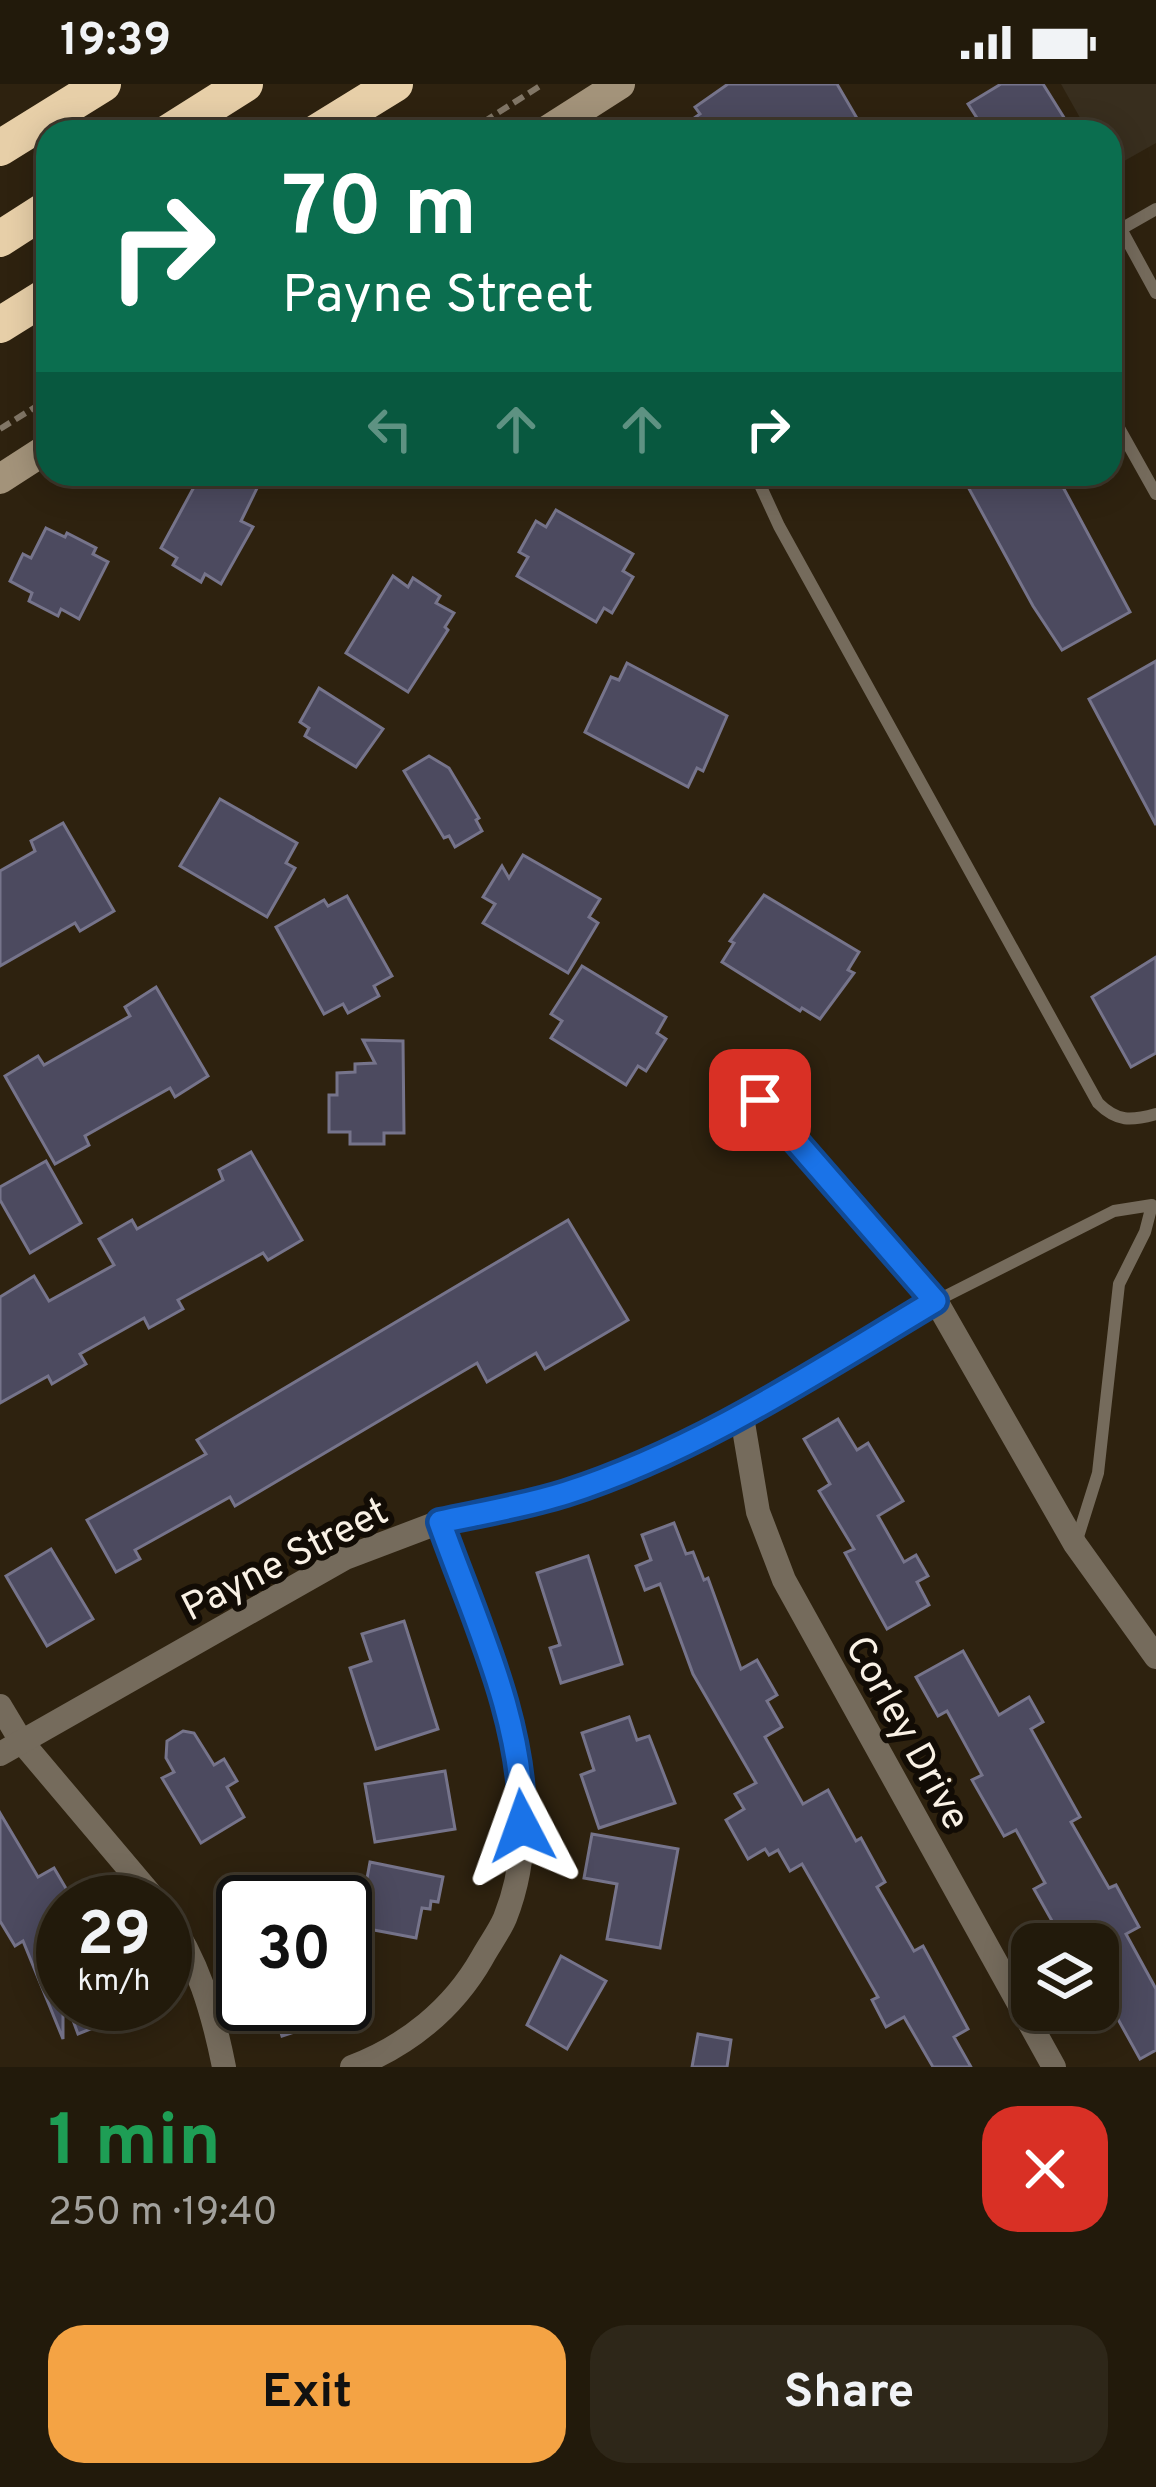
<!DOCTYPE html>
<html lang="en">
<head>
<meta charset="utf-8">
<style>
	:root { --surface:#221a0b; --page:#2e2719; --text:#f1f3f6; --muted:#a2a19d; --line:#3f382c; --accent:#f4a344 }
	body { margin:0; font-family:Overpass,sans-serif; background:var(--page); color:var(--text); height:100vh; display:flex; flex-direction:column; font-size:45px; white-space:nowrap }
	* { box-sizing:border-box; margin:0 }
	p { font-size:39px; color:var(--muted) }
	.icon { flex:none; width:66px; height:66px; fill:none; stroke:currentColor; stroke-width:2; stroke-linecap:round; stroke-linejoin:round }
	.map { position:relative; height:1983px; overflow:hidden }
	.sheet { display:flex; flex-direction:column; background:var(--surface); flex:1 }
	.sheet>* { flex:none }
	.guide { position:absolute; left:36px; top:36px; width:1086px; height:366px; border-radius:36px; box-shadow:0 6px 30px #0003,0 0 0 3px var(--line); background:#0b6e4f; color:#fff; overflow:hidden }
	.fabs { position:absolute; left:1011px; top:1839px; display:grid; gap:24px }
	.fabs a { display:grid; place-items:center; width:108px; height:108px; border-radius:24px; background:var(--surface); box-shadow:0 6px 30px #0003,0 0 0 3px var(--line); font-size:60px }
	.speed { position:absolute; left:36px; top:1791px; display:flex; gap:24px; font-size:60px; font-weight:700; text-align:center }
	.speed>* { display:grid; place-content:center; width:156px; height:156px; border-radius:50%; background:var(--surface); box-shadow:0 6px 30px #0003,0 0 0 3px var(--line); line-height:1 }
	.speed small { font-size:30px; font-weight:400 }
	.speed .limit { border:6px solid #111; border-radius:18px; background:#fff; color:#111 }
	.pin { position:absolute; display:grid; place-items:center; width:102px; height:102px; color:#fff; margin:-51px; border-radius:24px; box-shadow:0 6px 18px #0006 }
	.me { position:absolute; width:132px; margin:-66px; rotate:356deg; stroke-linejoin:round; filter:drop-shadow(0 0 9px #0008) }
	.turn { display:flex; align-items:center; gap:42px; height:252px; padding:0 48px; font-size:54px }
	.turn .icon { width:156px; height:156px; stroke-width:2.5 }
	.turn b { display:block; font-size:84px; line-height:102px }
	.lanes { display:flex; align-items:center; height:114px; padding:0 48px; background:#0003; justify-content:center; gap:60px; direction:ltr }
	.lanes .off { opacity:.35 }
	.round { display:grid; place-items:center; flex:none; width:126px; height:126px; border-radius:36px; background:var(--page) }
	.headline { display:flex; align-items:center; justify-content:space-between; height:204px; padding:0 48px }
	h1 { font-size:72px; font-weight:700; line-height:90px; color:#1e9e55 }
	.primary-button { display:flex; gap:24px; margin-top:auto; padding:24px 48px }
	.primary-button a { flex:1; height:138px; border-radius:36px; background:var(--accent); color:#111; font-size:48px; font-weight:700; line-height:138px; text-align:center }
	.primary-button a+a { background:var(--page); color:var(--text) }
	.status { display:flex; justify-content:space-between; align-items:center; height:84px; padding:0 60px; background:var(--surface); direction:ltr }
	.status svg { height:33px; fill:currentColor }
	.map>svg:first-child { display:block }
</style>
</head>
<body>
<div class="status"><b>19:39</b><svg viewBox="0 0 49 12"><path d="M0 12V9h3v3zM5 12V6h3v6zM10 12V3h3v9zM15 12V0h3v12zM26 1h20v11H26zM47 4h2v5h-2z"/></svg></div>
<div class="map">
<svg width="1156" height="1983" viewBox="0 0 1156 1983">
	<rect width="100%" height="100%" fill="#2e220f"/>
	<!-- commercial -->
	<polygon fill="#382e1e" points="1061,0 1156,0 1156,59 1110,85 1110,48 1088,48"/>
	<!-- building -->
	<g fill="#4c4a5f" stroke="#76748b" stroke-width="3">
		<polygon points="728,0 837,0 865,48 674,48 700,30 695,23"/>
		<polygon points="1001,0 1043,0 1073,48 986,48 968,20"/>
		<polygon points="201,390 264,390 241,437 253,443 221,500 205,490 201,498 173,481 177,474 161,464"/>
		<polygon points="961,390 1056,390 1130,528 1062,566 1033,522"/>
		<polygon points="556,426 633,470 623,487 633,493 612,529 604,524 596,538 517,492 528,473 519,468 536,437 546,443"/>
		<polygon points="46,444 65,453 67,449 96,464 93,470 108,478 79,535 61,525 58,532 29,517 32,509 10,497 23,470 31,474"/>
		<polygon points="393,492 408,503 413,494 440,512 436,519 454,529 445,543 448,546 408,608 346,569"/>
		<polygon points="1156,577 1156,741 1089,615"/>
		<polygon points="627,579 727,632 703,687 697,684 688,703 585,648 611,593 619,596"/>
		<polygon points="319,604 383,645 356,683 305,652 309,644 300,638"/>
		<polygon points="429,672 449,684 479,734 476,736 482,747 455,763 449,752 444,754 404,687"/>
		<polygon points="220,715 297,759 286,779 295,784 267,833 180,782"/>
		<polygon points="63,739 114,827 80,847 75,839 0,882 0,787 35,767 31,757"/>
		<polygon points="523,771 600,815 589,833 598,839 568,889 483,839 495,820 483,813 502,782 509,794"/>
		<polygon points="764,811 859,868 848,886 854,889 820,935 802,924 800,927 722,878 734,859 730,857"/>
		<polygon points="347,812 392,892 374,902 379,912 348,929 343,920 324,930 276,843 324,816 328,822"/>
		<polygon points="1156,873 1156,969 1131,983 1092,913"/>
		<polygon points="582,882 666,933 657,949 666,955 646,987 638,982 626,1001 551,954 562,937 551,930"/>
		<polygon points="156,903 208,992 175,1013 170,1004 85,1052 89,1061 55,1080 5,992 38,972 44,981 130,932 125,923"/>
		<polygon points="363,956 403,957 404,1049 384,1049 384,1060 350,1060 350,1048 329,1048 329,1011 337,1011 337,989 355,988 355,980 375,979"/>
		<polygon points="251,1068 302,1156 268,1176 263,1169 178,1216 183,1225 149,1244 144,1234 80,1270 86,1280 52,1300 48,1292 0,1319 0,1213 34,1192 49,1217 114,1181 99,1155 132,1136 137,1145 223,1096 219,1086"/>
		<polygon points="46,1077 81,1139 30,1169 0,1116 0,1103"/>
		<polygon points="568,1136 628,1236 545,1285 536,1269 487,1298 477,1279 235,1422 230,1413 135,1466 140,1475 116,1488 87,1436 206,1370 197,1356"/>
		<polygon points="838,1335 857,1366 868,1359 903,1417 878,1432 904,1478 916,1471 928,1492 917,1498 929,1521 887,1545 845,1469 854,1465 819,1407 830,1400 804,1355"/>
		<polygon points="674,1439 686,1470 693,1468 704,1496 708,1494 741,1585 757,1576 777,1611 767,1617 782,1643 765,1653 803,1720 828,1706 856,1757 861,1754 885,1798 877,1803 914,1867 923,1862 968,1945 954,1953 971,1983 933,1983 904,1933 886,1943 872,1916 878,1913 802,1780 790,1787 778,1766 769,1771 765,1765 748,1775 726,1736 744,1725 735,1710 756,1699 693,1590 660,1500 645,1506 636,1482 651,1476 642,1451"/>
		<polygon points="51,1465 93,1535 47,1562 6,1492"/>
		<polygon points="588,1472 622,1580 561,1599 550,1564 560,1561 537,1489"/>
		<polygon points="404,1537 438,1645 376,1665 350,1584 371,1577 362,1550"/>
		<polygon points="963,1567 999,1631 1029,1613 1043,1638 1031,1645 1080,1733 1071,1738 1109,1804 1116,1801 1139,1843 1126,1850 1156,1905 1156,1966 1140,1975 1109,1919 1098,1925 1098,1860 1065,1860 1034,1805 1045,1799 1016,1746 1004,1752 972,1696 982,1691 947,1627 938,1632 916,1593"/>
		<polygon points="629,1633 637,1656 649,1652 675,1719 599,1744 581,1691 594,1686 582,1649"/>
		<polygon points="183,1647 194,1649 214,1681 224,1675 237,1697 227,1703 244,1733 201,1759 162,1694 174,1688 166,1674 167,1657"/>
		<polygon points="445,1687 455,1745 375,1758 365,1700"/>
		<polygon points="0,1729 38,1793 54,1784 74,1818 63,1818 63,1955 23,1857 15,1862 0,1837"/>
		<polygon points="592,1750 678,1765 660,1864 607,1855 617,1800 584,1794"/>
		<polygon points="370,1778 443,1793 438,1818 431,1817 430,1825 422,1824 416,1854 358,1843"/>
		<polygon points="561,1872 606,1897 567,1965 527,1941"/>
		<polygon points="67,1920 151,1920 151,1921 78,1950"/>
		<polygon points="272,1920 365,1920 365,1925 282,1952"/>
		<polygon points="698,1950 731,1956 727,1983 692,1983"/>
	</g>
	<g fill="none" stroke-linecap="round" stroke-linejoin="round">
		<!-- path -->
		<g stroke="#817666" stroke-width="6" stroke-dasharray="12 6" stroke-linecap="butt">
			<polyline points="468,48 543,0"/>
			<polyline points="0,345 48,315"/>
		</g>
		<!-- lane -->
		<g stroke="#756b5c" stroke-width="12">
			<polyline points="1156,125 1121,145 1156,209"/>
			<polyline points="1110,328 1156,410"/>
			<path d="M 755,390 L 779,442 L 1098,1019 C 1117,1038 1131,1037 1156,1030"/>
			<polyline points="936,1217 1114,1127 1152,1121 1145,1148 1119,1200 1098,1389 1076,1459"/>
		</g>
		<!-- street -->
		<g stroke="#756b5c" stroke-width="24">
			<polyline points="760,1016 936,1217 1075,1460 1156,1573"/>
			<polyline points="742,1333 758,1428 784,1496 1054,1983"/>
			<polyline points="0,1622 21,1657 157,1818"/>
			<polyline points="0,1670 345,1474 440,1438 564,1409 642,1380 742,1333 936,1217"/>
			<path d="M 165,1830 C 198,1876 213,1928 224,1983"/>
			<path d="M 352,1983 C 407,1962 453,1925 482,1874 C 489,1861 499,1848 505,1834 C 557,1704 483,1560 440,1438"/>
		</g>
		<!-- secondary -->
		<g stroke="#a3937a" stroke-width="30">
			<polyline points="545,48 620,0"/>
			<polyline points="0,395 48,364"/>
		</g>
		<!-- highway -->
		<g stroke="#e7cfa8" stroke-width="36">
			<polyline points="169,48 245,0"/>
			<polyline points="317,48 395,0"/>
			<polyline points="0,64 103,0"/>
			<polyline points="0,155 48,124"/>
			<polyline points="0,241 48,211"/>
		</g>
	</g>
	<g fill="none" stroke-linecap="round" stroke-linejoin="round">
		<defs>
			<path id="route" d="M 522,1742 C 525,1638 474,1534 440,1438 C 482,1429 525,1422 566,1409 C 699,1366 816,1288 935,1217 L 760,1016"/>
		</defs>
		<!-- route casing -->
		<use href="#route" stroke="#114b97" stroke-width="30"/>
		<!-- route -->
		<use href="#route" stroke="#1a73e8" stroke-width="21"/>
	</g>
	<g text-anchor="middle" stroke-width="12" stroke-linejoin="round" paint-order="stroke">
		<!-- street labels -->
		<g font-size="39" fill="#f9f1e5" stroke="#120c05">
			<text transform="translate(284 1474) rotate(-27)" y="14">Payne Street</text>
			<text transform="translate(909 1648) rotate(61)" y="14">Corley Drive</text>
		</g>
	</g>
</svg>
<div class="fabs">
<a><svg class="icon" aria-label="layers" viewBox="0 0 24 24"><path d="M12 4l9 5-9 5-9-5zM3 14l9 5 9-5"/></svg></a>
</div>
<div class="speed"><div>29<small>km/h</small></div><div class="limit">30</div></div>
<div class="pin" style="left:760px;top:1016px;background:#d93025"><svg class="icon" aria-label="arrive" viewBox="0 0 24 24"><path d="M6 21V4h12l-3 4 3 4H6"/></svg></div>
<svg class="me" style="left:522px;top:1742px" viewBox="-20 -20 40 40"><path d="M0-17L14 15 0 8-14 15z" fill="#1a73e8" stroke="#fff" stroke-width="4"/></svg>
<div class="guide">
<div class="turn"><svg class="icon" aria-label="right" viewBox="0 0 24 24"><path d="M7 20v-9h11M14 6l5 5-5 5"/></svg><div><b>70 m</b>Payne Street</div></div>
<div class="lanes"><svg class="icon off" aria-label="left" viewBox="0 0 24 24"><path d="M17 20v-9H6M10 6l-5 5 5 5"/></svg><svg class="icon off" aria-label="ahead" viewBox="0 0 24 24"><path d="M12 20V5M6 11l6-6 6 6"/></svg><svg class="icon off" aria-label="ahead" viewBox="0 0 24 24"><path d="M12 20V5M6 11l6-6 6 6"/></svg><svg class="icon" aria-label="right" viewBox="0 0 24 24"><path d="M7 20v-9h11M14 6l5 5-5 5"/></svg></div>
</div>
</div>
<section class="sheet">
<div class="headline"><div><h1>1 min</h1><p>250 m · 19:40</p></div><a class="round" style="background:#d93025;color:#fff"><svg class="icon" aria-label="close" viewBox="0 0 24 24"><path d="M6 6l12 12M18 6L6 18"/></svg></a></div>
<div class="primary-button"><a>Exit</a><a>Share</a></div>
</section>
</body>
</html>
